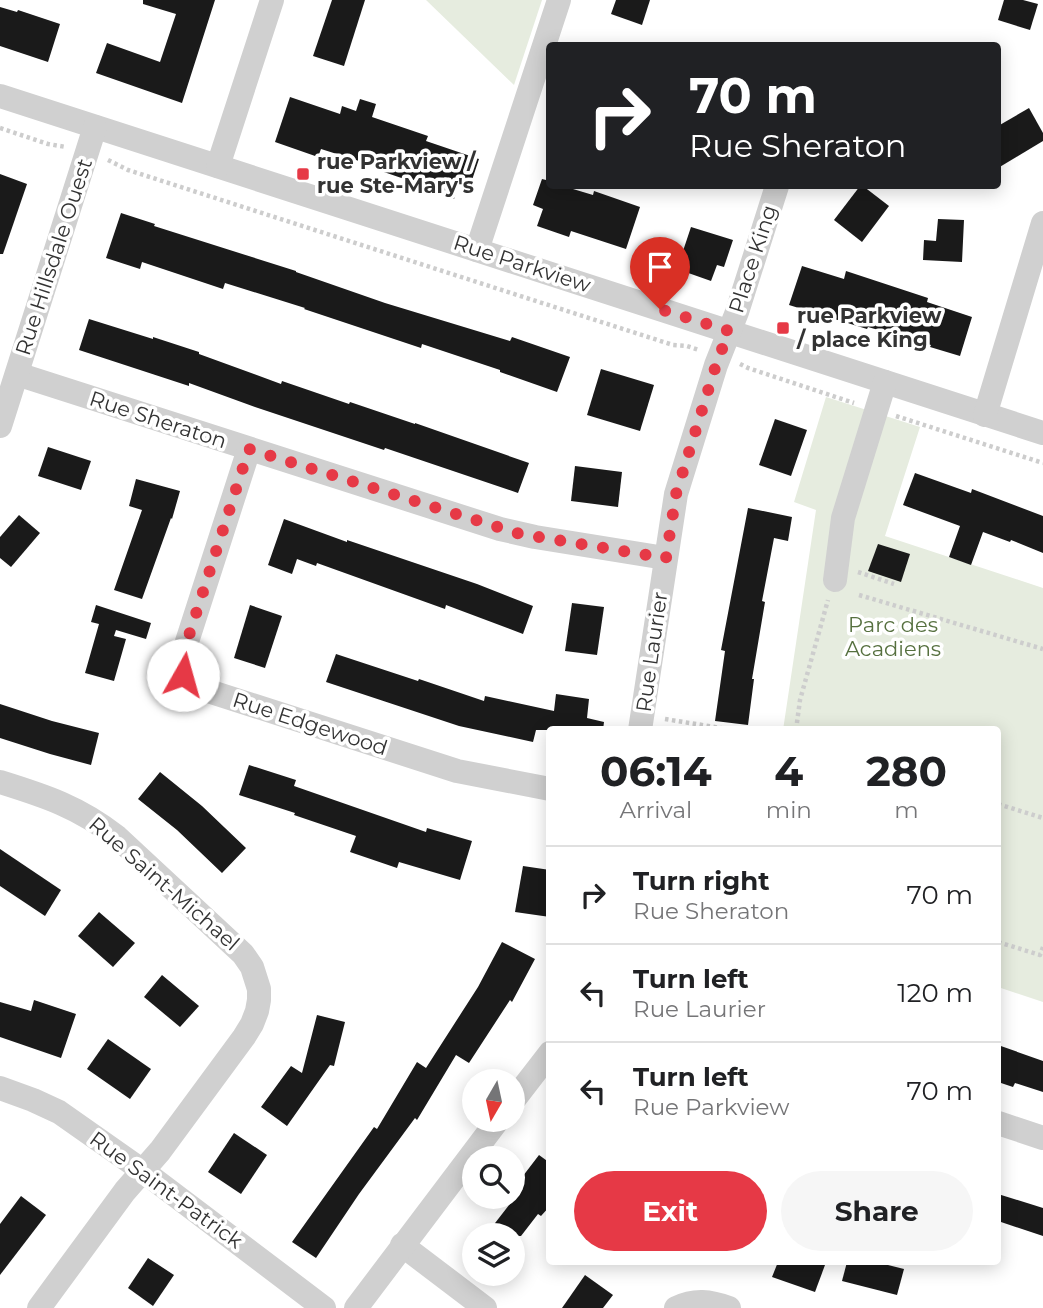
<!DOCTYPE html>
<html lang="en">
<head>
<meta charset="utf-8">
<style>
	:root { --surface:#fff; --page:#f6f6f6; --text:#202124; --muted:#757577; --line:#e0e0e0; --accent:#e63946 }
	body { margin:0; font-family:Montserrat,sans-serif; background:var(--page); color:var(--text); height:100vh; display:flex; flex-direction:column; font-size:26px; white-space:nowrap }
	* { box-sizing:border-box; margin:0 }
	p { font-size:23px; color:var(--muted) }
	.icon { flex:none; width:38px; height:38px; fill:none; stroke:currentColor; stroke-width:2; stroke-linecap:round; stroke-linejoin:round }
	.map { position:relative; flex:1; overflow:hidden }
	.drawer { position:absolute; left:546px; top:726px; width:455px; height:539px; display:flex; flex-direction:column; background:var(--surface); border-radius:7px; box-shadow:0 4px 18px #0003 }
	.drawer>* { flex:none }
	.guide { position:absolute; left:546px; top:42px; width:455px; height:147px; border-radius:7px; box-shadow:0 4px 18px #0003; background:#202124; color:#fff; overflow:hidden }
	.needle { width:46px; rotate:189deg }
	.tools { position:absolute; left:462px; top:1069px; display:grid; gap:14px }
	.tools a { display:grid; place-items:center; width:63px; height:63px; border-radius:50%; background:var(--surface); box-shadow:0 4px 18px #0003; font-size:35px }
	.pin { position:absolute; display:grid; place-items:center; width:60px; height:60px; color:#fff; margin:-72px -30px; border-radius:50% 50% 50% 0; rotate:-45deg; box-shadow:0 0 7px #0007 }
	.pin .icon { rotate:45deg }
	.me { position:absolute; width:77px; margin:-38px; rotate:7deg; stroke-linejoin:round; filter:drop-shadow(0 0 5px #0008) }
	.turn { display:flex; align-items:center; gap:24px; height:147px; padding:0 28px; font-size:32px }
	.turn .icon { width:91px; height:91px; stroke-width:2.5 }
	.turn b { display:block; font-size:49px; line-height:60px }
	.eta { display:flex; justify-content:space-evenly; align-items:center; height:119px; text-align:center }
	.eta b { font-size:42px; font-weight:700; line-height:49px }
	.button { display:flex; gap:14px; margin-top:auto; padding:14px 28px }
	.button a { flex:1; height:80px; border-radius:42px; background:var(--accent); color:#fff; font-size:28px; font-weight:700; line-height:80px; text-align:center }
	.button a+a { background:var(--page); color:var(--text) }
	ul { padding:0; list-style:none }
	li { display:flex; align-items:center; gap:21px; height:98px; padding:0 28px; border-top:2px solid var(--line) }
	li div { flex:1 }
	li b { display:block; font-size:26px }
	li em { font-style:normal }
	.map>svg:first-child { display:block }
</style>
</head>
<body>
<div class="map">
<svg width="1043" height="1308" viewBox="0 0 1043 1308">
	<rect width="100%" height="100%" fill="#fff"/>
	<!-- green -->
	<g fill="#e6ecdf">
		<polygon points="426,0 542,0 514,85"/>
		<polygon points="826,397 920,427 885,536 1043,588 1043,1002 998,987 998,730 783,730 816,510 794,502"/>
	</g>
	<!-- building -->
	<g fill="#1a1a1a">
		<polygon points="143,0 215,0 182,103 96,73 107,43 160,62 176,14 143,4"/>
		<polygon points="332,0 365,0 344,66 313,56"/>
		<polygon points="616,0 650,0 642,25 611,14"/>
		<polygon points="1004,0 1023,0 1038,4 1030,30 998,20"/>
		<polygon points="0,7 17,12 18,10 60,24 48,62 0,46"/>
		<polygon points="290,97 340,114 342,106 356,111 360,99 376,104 372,117 428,136 426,141 479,159 470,186 460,183 454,199 421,188 422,185 378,170 378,167 321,149 318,157 275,142"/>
		<polygon points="1029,108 1043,133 1043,141 998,168 998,126"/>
		<polygon points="0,174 27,184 3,254 0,254"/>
		<polygon points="542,179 550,181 550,186 563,186 593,195 594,191 640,207 626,249 571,231 569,237 537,226 543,209 533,205"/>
		<polygon points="860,186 863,186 889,206 862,242 834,220"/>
		<polygon points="121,213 155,224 154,226 296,271 296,272 385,303 510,341 512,337 570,357 557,392 500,372 500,370 422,344 421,348 304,309 305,308 225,283 223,289 142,262 140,269 106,258"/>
		<polygon points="938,219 964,220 962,262 923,260 924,240 936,241"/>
		<polygon points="691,227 733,240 724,267 717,265 711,281 677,269"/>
		<polygon points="802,266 844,279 846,271 928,298 927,302 972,317 960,356 930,347 931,345 868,327 867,329 789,305"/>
		<polygon points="89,319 153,339 153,337 199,352 199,354 281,384 282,381 349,404 350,402 415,424 415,423 529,463 518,493 385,448 384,450 255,407 189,383 189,386 79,350"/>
		<polygon points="601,369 654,385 640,431 587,415"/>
		<polygon points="775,419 807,430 791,476 759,465"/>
		<polygon points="48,447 91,461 81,490 38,476"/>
		<polygon points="575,466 622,472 618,507 571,501"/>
		<polygon points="915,473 971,493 972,489 1043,516 1043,553 1011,540 1010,542 983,532 971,565 949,557 960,526 903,505"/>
		<polygon points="136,479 180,491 172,519 171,518 142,599 114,590 142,510 129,506"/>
		<polygon points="748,508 792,517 788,541 774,538 762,601 765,602 752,679 754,679 748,725 715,721 725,651 721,650"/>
		<polygon points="19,515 40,533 11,567 0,558 0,537"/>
		<polygon points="284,519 347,542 347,540 477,584 533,606 523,634 446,605 445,609 317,563 316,566 297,559 292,574 268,565"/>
		<polygon points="878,544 910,554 901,582 868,571"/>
		<polygon points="572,603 604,607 597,655 565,651"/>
		<polygon points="96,605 151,623 146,639 116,630 114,636 126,639 114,681 85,673 99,624 91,622"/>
		<polygon points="250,605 282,616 265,668 234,658"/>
		<polygon points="336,654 418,681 419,679 484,701 485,696 554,711 556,694 589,699 587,718 604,722 603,730 536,730 533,742 459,726 326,682"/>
		<polygon points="0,704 52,721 99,733 91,765 50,754 0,738"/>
		<polygon points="249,765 296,780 294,786 426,832 427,828 472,841 460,880 399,862 397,868 350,852 356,836 294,815 295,813 239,795"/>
		<polygon points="160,772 202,806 246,848 222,873 177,830 138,799"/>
		<polygon points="0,849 61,890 45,916 0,886"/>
		<polygon points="523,866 550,870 550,917 515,912"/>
		<polygon points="99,912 135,943 113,967 78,936"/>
		<polygon points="502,942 535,959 512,1002 510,1000 469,1063 456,1055 417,1120 415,1118 359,1194 316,1258 292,1242 374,1127 377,1129 417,1062 426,1068 478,987"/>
		<polygon points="162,975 199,1006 180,1027 144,997"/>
		<polygon points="34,1000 76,1014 61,1058 0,1037 0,1002 31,1011"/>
		<polygon points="317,1015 345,1022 334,1066 330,1065 287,1126 261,1107 291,1066 302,1073"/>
		<polygon points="108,1039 151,1069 130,1099 87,1069"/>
		<polygon points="998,1045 1043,1061 1043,1092 1015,1083 1013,1087 998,1082"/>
		<polygon points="234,1133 267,1155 241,1194 208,1172"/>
		<polygon points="539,1155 550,1163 550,1206 541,1216 538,1214 521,1236 485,1236 513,1200 513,1189"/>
		<polygon points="998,1194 1043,1208 1043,1236 998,1221"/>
		<polygon points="21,1196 46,1215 0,1275 0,1224"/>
		<polygon points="148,1258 174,1275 153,1306 128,1288"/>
		<polygon points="778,1262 815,1262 825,1265 815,1292 772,1277"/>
		<polygon points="847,1262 876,1262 904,1269 897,1295 842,1281"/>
		<polygon points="585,1275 613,1295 603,1308 562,1308"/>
	</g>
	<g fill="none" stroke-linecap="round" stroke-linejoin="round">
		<!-- path -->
		<g stroke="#cdcdcd" stroke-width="4.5" stroke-dasharray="3.5 3.5" stroke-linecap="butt">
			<polyline points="0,128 48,144 66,147"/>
			<polyline points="108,160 128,170 673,345 687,346 699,350"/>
			<polyline points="740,364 748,368 854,403"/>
			<polyline points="896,416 1043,463"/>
			<polyline points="858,572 894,584"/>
			<polyline points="859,595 1043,649"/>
			<polyline points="665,719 733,730"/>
			<polyline points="796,730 800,700 828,600"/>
			<polyline points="998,804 1043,818"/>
			<polyline points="998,942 1040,955 1043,947"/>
		</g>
		<!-- minor -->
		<g stroke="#d0d0d0" stroke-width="24">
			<polyline points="0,96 1043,433"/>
			<polyline points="218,166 272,0"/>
			<polyline points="477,250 559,0"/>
			<polyline points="17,374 500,529 535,537 665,558"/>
			<polyline points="985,415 1043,223"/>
			<polyline points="0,426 95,127"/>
			<path d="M 249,449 L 183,654 C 179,674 183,681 202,689 L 457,771 L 550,789"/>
			<polyline points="835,580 843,518 885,382"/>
			<polyline points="640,730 676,494 716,365 737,312 777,186"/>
			<path d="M 0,782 C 45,796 79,807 117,837 L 243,954 L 252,967 L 259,989 L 259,1000 L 257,1011 L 252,1024 L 244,1037 L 160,1151 L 125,1191 L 39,1308"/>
			<polyline points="0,1088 33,1100 59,1112 143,1171 324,1308"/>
			<polyline points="513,1101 550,1053"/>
			<polyline points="998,1123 1043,1138"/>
			<polyline points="402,1245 485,1308"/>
			<polyline points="356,1308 498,1120"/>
			<path d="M 676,1308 C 695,1299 710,1301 729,1308"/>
		</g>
	</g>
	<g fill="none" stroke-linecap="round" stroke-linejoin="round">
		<!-- route -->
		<polyline stroke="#e63946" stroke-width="12" stroke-dasharray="0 21.6" points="183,675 181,667 183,654 249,449 520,534 666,558 676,494 716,365 729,331 660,309"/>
	</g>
	<!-- markers -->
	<g fill="#e63946" stroke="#fff" stroke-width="2.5">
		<rect x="296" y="167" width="14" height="14" rx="3.5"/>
		<rect x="776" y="321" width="14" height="14" rx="3.5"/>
	</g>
	<g text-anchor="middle" stroke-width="7" stroke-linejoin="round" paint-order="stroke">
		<!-- poi labels -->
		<g font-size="21" font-weight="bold" fill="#333" stroke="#fff" text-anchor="start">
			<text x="317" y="169">rue Parkview /<tspan x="317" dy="24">rue Ste-Mary's</tspan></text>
			<text x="797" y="323">rue Parkview<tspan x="797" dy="24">/ place King</tspan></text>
		</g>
		<!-- street labels -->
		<g font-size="21" fill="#333" stroke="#fff">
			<text transform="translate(54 257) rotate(-72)" y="7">Rue Hillsdale Ouest</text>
			<text transform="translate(753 259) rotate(-72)" y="7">Place King</text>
			<text transform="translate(522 264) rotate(18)" y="7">Rue Parkview</text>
			<text transform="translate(158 420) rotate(18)" y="7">Rue Sheraton</text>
			<text transform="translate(652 652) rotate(-82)" y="7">Rue Laurier</text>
			<text transform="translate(310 724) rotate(18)" y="7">Rue Edgewood</text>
			<text transform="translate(164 884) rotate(41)" y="7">Rue Saint-Michael</text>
			<text transform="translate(166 1190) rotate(36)" y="7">Rue Saint-Patrick</text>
		</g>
		<!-- park labels -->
		<g font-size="21" fill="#56703f" stroke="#fff">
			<text x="893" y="632">Parc des<tspan x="893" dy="24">Acadiens</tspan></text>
		</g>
	</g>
</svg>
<div class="tools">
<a><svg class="needle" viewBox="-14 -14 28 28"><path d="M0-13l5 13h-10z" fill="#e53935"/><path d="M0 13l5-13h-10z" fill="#757577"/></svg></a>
<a><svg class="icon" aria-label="search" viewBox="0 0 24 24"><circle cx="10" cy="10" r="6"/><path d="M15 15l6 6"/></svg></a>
<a><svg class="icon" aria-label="layers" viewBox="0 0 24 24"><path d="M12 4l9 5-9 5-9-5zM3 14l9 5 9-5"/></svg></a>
</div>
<div class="pin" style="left:660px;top:309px;background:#d93025"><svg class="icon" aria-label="arrive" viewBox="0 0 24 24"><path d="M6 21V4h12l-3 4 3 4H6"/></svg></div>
<svg class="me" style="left:183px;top:675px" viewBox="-20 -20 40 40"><circle r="19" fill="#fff"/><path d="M0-13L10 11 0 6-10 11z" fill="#e63946"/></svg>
<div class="guide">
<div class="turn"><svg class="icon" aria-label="right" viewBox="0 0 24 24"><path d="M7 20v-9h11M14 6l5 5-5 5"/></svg><div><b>70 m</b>Rue Sheraton</div></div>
</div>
<section class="drawer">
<div class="eta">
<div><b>06:14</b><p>Arrival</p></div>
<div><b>4</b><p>min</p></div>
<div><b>280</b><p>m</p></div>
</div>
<ul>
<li><svg class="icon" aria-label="right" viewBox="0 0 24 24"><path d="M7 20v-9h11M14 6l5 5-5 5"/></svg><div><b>Turn right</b><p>Rue Sheraton</p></div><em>70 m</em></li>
<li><svg class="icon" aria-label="left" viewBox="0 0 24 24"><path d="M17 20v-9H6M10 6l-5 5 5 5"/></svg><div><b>Turn left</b><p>Rue Laurier</p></div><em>120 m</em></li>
<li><svg class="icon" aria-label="left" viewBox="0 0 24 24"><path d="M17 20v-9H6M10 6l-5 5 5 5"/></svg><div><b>Turn left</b><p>Rue Parkview</p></div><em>70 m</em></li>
</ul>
<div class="button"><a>Exit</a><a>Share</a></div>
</section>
</div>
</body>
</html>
